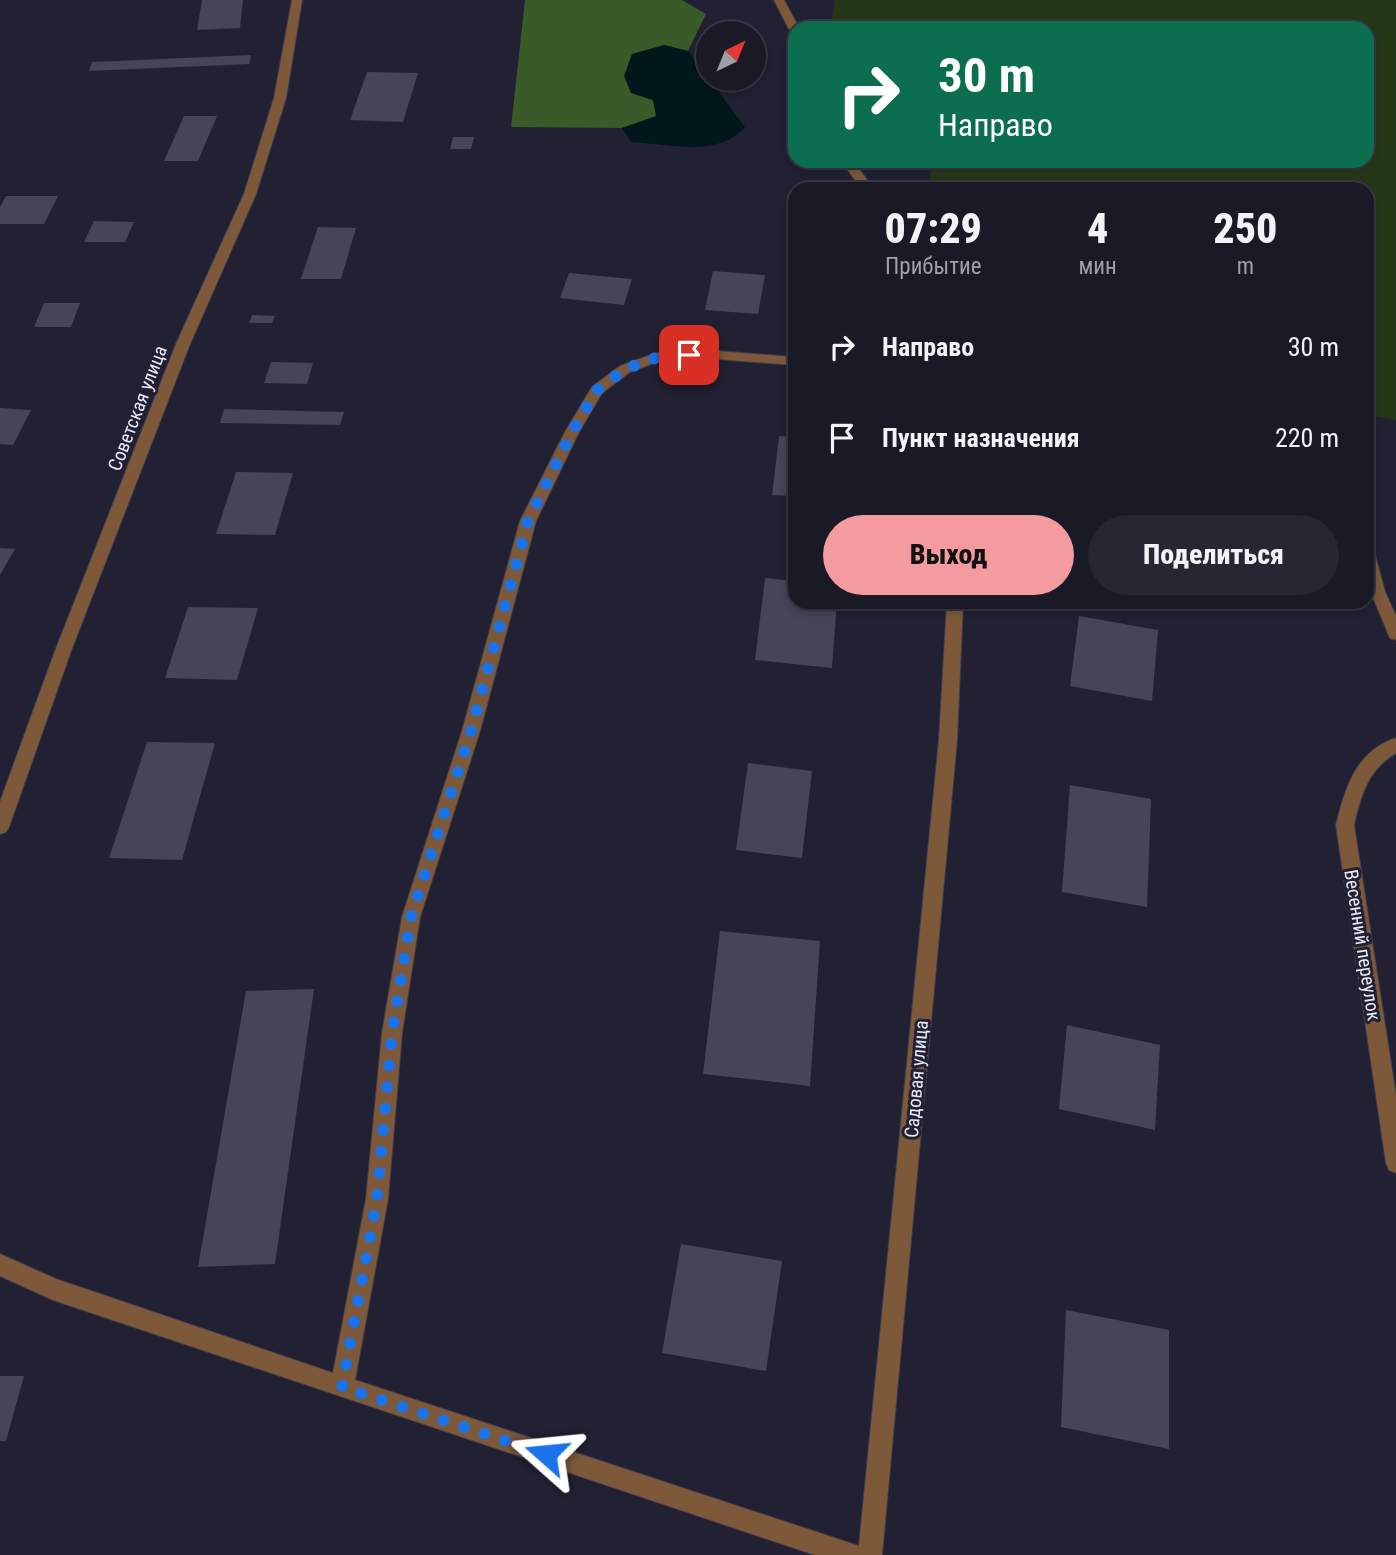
<!DOCTYPE html>
<html lang="ru">
<head>
<meta charset="utf-8">
<style>
	:root { --surface:#1a1926; --page:#272632; --text:#f1f3f6; --muted:#9fa0a7; --line:#383843; --accent:#f49b9f }
	body { margin:0; font-family:"Roboto Condensed",sans-serif; background:var(--page); color:var(--text); height:100vh; display:flex; flex-direction:column; font-size:26px; white-space:nowrap }
	* { box-sizing:border-box; margin:0 }
	p { font-size:23px; color:var(--muted) }
	.icon { flex:none; width:38px; height:38px; fill:none; stroke:currentColor; stroke-width:2; stroke-linecap:round; stroke-linejoin:round }
	.map { position:relative; flex:1; overflow:hidden }
	.sheet { position:absolute; left:788px; top:182px; width:586px; height:427px; display:flex; flex-direction:column; background:var(--surface); border-radius:21px; box-shadow:0 4px 10px #0003,0 0 0 2px var(--line) }
	.sheet>* { flex:none }
	.top-card { position:absolute; left:788px; top:21px; width:586px; height:147px; border-radius:21px; box-shadow:0 4px 10px #0003,0 0 0 2px var(--line); background:#0b6e4f; color:#fff; overflow:hidden }
	.needle { width:46px; rotate:43deg }
	.controls { position:absolute; left:696px; top:21px; display:grid; gap:14px }
	.controls a { display:grid; place-items:center; width:70px; height:70px; border-radius:50%; background:var(--surface); box-shadow:0 4px 10px #0003,0 0 0 2px var(--line); font-size:35px }
	.pin { position:absolute; display:grid; place-items:center; width:60px; height:60px; color:#fff; margin:-30px; border-radius:14px; box-shadow:0 4px 10px #0006 }
	.me { position:absolute; width:77px; margin:-38px; rotate:288deg; stroke-linejoin:round; filter:drop-shadow(0 0 5px #0008) }
	.turn { display:flex; align-items:center; gap:24px; height:147px; padding:0 35px; font-size:32px }
	.turn .icon { width:91px; height:91px; stroke-width:2.5 }
	.turn b { display:block; font-size:49px; line-height:60px }
	.eta { display:flex; justify-content:space-evenly; align-items:center; height:119px; text-align:center }
	.eta b { font-size:42px; font-weight:800; line-height:49px }
	.cta { display:flex; gap:14px; margin-top:auto; padding:14px 35px }
	.cta a { flex:1; height:80px; border-radius:42px; background:var(--accent); color:#111; font-size:28px; font-weight:800; line-height:80px; text-align:center }
	.cta a+a { background:var(--page); color:var(--text) }
	ul { padding:0; list-style:none }
	li { display:flex; align-items:center; gap:21px; height:91px; padding:0 35px }
	li div { flex:1 }
	li b { display:block; font-size:26px }
	li em { font-style:normal }
	.map>svg:first-child { display:block }
</style>
</head>
<body>
<div class="map">
<svg width="1396" height="1555" viewBox="0 0 1396 1555">
	<rect width="100%" height="100%" fill="#222133"/>
	<!-- green -->
	<polygon fill="#243818" points="835,0 1396,0 1396,420 1367,415 1367,189 930,189 931,161 1367,161 1367,28 831,28"/>
	<!-- forest -->
	<polygon fill="#3a5a27" points="525,0 682,0 706,14 688,51 664,45 632,93 653,100 657,117 622,128 511,127"/>
	<!-- water -->
	<path fill="#00181b" d="M 664,45 L 688,51 L 745,127 C 719,158 668,144 631,142 L 622,128 L 656,116 L 653,100 L 631,93 L 624,76 L 632,54 Z"/>
	<!-- building -->
	<g fill="#454458">
		<polygon points="202,0 243,0 240,28 197,30"/>
		<polygon points="251,55 249,64 89,71 92,62"/>
		<polygon points="367,72 418,73 403,122 350,120"/>
		<polygon points="184,116 217,116 198,161 164,161"/>
		<polygon points="453,137 474,137 471,149 450,149"/>
		<polygon points="6,196 58,196 44,224 0,224 0,207"/>
		<polygon points="94,221 134,222 125,242 84,242"/>
		<polygon points="318,227 356,228 341,279 301,279"/>
		<polygon points="713,271 765,275 758,314 705,310"/>
		<polygon points="569,273 632,279 624,305 560,298"/>
		<polygon points="44,303 80,303 71,327 34,327"/>
		<polygon points="252,315 275,316 272,323 249,323"/>
		<polygon points="271,362 313,363 307,384 264,383"/>
		<polygon points="0,408 31,410 13,445 0,444"/>
		<polygon points="224,409 344,412 340,425 220,423"/>
		<polygon points="779,436 794,437 794,496 772,495"/>
		<polygon points="236,472 293,473 275,535 216,534"/>
		<polygon points="0,548 15,549 0,575"/>
		<polygon points="765,578 794,581 794,602 837,602 832,668 755,660"/>
		<polygon points="188,607 258,608 237,680 165,678"/>
		<polygon points="1079,616 1158,630 1152,701 1070,686"/>
		<polygon points="147,742 215,743 182,860 109,858"/>
		<polygon points="748,763 812,771 802,858 736,850"/>
		<polygon points="1070,785 1151,799 1147,907 1062,892"/>
		<polygon points="720,931 820,941 810,1086 703,1074"/>
		<polygon points="314,989 275,1264 198,1267 246,991"/>
		<polygon points="1067,1025 1160,1045 1155,1130 1059,1109"/>
		<polygon points="681,1244 782,1261 766,1371 662,1353"/>
		<polygon points="1066,1310 1169,1330 1169,1449 1061,1427"/>
		<polygon points="0,1376 24,1376 6,1441 0,1441"/>
	</g>
	<g fill="none" stroke-linecap="round" stroke-linejoin="round">
		<defs>
			<g id="minor">
				<polygon points="292,0 302,0 286,98 256,194 190,344 71,651 9,827 6,832 0,834 0,802 55,651 176,344 244,194 274,98"/>
				<polygon points="774,0 784,0 799,28 794,28 794,32 789,29"/>
				<polygon points="841,161 853,161 874,189 862,189"/>
				<polygon points="717,351 794,357 794,365 717,359 662,360 630,372 602,393 579,432 536,521 480,731 420,917 402,1033 388,1199 355,1380 859,1546 939,740 947,602 963,602 957,740 882,1555 815,1555 53,1300 0,1276 0,1254 56,1279 333,1373 366,1199 382,1033 402,917 462,731 520,521 565,432 592,387 620,366 656,353"/>
				<polygon points="1367,549 1375,555 1385,592 1396,616 1396,640 1390,638 1367,583"/>
				<path d="M 1396,738 L 1396,753 C 1368,770 1361,794 1354,825 L 1396,1096 L 1396,1173 L 1389,1170 L 1386,1163 L 1336,825 C 1345,788 1356,751 1396,738 Z"/>
			</g>
		</defs>
		<!-- minor casing -->
		<use href="#minor" stroke="#3e3d4e" stroke-width="2"/>
		<!-- minor -->
		<use href="#minor" fill="#7d593a" fill-rule="evenodd"/>
	</g>
	<g fill="none" stroke-linecap="round" stroke-linejoin="round">
		<!-- route -->
		<polyline stroke="#1a73e8" stroke-width="12" stroke-dasharray="0 21.6" points="546,1454 342,1387 377,1199 392,1033 411,917 471,731 528,521 572,432 597,390 625,369 661,356 689,355"/>
	</g>
	<g text-anchor="middle" stroke-width="6" stroke-linejoin="round" paint-order="stroke">
		<!-- street labels -->
		<g font-size="19" fill="#eae9f6" stroke="#222133">
			<text transform="translate(137 408) rotate(-69)" y="7">Советская улица</text>
			<text transform="translate(1363 945) rotate(81)" y="7">Весенний переулок</text>
			<text transform="translate(916 1079) rotate(-85)" y="7">Садовая улица</text>
		</g>
	</g>
</svg>
<div class="controls">
<a><svg class="needle" viewBox="-14 -14 28 28"><path d="M0-13l5 13h-10z" fill="#e53935"/><path d="M0 13l5-13h-10z" fill="#9fa0a7"/></svg></a>
</div>
<div class="pin" style="left:689px;top:355px;background:#d93025"><svg class="icon" aria-label="arrive" viewBox="0 0 24 24"><path d="M6 21V4h12l-3 4 3 4H6"/></svg></div>
<svg class="me" style="left:546px;top:1454px" viewBox="-20 -20 40 40"><path d="M0-17L14 15 0 8-14 15z" fill="#1a73e8" stroke="#fff" stroke-width="4"/></svg>
<div class="top-card">
<div class="turn"><svg class="icon" aria-label="right" viewBox="0 0 24 24"><path d="M7 20v-9h11M14 6l5 5-5 5"/></svg><div><b>30 m</b>Направо</div></div>
</div>
<section class="sheet">
<div class="eta">
<div><b>07:29</b><p>Прибытие</p></div>
<div><b>4</b><p>мин</p></div>
<div><b>250</b><p>m</p></div>
</div>
<ul>
<li><svg class="icon" aria-label="right" viewBox="0 0 24 24"><path d="M7 20v-9h11M14 6l5 5-5 5"/></svg><div><b>Направо</b></div><em>30 m</em></li>
<li><svg class="icon" aria-label="arrive" viewBox="0 0 24 24"><path d="M6 21V4h12l-3 4 3 4H6"/></svg><div><b>Пункт назначения</b></div><em>220 m</em></li>
</ul>
<div class="cta"><a>Выход</a><a>Поделиться</a></div>
</section>
</div>
</body>
</html>
